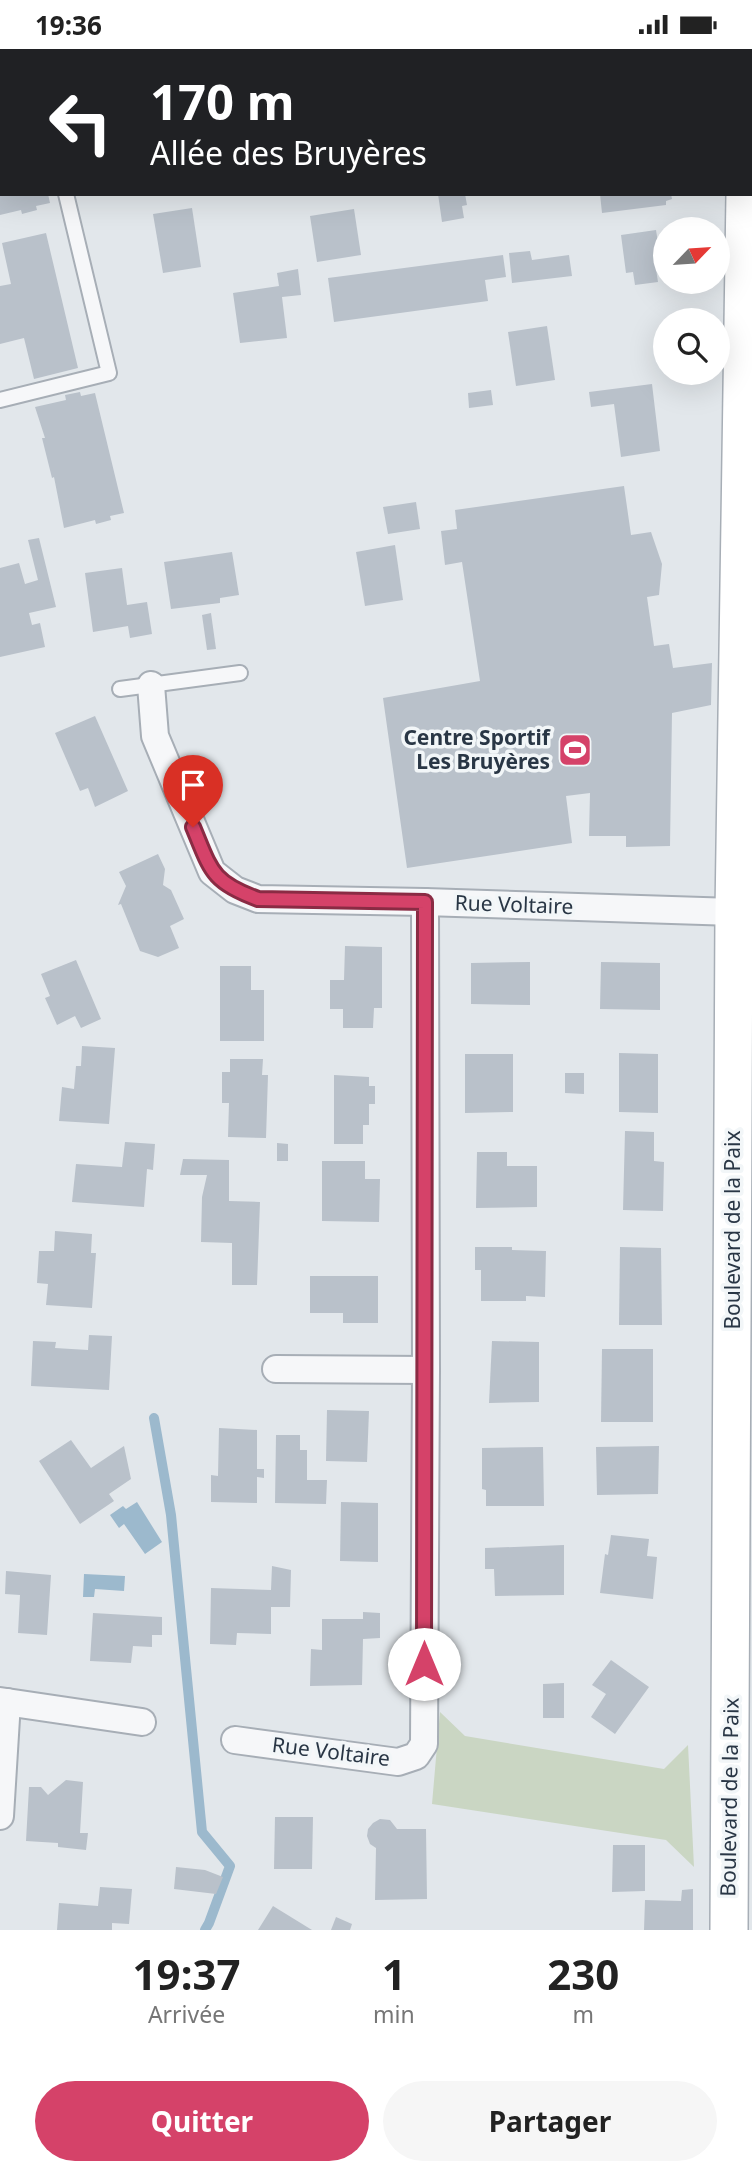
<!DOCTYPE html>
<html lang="fr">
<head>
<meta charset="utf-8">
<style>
	:root { --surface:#fff; --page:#f6f6f6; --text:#222; --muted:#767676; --accent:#d54269 }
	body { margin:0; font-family:"Noto Sans",sans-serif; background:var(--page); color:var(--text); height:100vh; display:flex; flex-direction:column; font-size:26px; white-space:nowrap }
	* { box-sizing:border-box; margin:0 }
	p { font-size:23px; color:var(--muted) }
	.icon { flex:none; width:38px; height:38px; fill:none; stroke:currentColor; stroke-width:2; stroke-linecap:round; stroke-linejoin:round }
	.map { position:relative; height:1881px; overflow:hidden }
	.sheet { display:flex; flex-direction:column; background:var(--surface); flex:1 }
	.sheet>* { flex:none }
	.banner { position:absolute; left:0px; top:0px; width:752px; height:147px; box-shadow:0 7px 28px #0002; background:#202124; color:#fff; overflow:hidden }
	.needle { width:46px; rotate:65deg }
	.controls { position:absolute; left:653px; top:168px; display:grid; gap:14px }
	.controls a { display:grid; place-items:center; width:77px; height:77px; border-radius:50%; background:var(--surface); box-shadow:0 7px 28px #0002; font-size:35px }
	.pin { position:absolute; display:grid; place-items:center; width:60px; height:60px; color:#fff; margin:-72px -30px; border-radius:50% 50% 50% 0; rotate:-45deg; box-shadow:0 0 7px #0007 }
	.pin .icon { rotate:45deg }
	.me { position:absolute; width:77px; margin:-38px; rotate:0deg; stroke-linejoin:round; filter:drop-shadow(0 0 5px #0008) }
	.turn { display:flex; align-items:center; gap:24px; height:147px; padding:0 35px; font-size:32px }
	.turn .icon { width:91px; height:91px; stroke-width:2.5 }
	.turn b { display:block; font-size:49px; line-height:60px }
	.eta { display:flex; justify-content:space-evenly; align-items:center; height:119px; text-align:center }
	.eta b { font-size:42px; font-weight:700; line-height:49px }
	.button { display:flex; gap:14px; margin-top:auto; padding:14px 35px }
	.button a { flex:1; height:80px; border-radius:42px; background:var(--accent); color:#fff; font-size:28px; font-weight:700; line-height:80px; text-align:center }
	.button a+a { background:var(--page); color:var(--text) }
	.status { display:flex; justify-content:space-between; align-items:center; height:49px; padding:0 35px; background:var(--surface); direction:ltr }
	.status svg { height:19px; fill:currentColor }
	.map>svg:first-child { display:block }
</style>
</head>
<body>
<div class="status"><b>19:36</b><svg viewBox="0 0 49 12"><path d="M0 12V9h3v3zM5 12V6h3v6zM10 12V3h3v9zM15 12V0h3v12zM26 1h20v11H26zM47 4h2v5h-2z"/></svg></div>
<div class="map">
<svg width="752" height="1881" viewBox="0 0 752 1881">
	<rect width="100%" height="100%" fill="#e2e7eb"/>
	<!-- green -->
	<polygon fill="#cad6c3" points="440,1663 465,1687 664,1720 688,1696 694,1818 666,1791 432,1755"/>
	<!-- water -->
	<g fill="#9cb9cd">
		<polygon points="137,1453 162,1493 145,1505 124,1475 119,1479 110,1466 123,1457 126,1460"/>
		<polygon points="84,1525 125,1527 124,1542 95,1540 94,1548 83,1548"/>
	</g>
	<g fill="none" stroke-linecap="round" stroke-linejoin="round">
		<!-- stream -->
		<polyline stroke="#9cb9cd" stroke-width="10" points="154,1369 171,1466 202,1783 230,1817 209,1874 205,1881"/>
	</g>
	<!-- building -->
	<g fill="#b9c1ca">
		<polygon points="0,145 48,145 50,154 36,157 37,161 22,165 21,161 0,166"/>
		<polygon points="438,145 465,145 467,156 462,157 464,169 442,173"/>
		<polygon points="600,145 671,145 672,150 666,152 666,156 602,164"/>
		<polygon points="192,159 201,218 163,224 153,165"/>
		<polygon points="354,160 361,206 317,213 310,167"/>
		<polygon points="656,181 662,219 656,220 658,233 635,236 633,223 626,224 621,186"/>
		<polygon points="46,184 78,319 34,330 24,289 0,295 0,237 11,235 2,194"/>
		<polygon points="530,202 532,211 569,206 572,227 512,234 509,204"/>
		<polygon points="503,206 506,228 485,231 488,252 334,273 328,229"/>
		<polygon points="298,220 301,246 282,248 287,289 240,294 233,244 279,237 277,224"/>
		<polygon points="547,277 555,331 516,337 508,283"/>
		<polygon points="652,335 660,402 621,408 614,355 591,358 589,343"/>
		<polygon points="491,341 493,356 469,359 468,344"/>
		<polygon points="80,343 81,347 95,344 124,464 110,467 111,471 96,475 95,471 64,479 54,428 52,429 42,389 45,389 35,358 66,351 65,346"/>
		<polygon points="624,437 631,486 651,483 662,515 659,546 647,548 654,597 669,595 673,619 712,614 711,656 672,664 670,797 626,798 626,787 589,787 590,744 566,747 572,794 407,819 383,649 480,632 462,513 445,516 441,482 457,480 455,461"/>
		<polygon points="416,453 420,480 388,485 383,458"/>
		<polygon points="39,489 56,558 29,564 32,576 40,574 45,598 0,608 0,519 19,514 25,535 38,531 28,491"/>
		<polygon points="395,496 403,551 365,557 356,503"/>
		<polygon points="232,503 239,546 220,549 220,554 171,560 164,513"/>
		<polygon points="122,519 127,556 147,553 152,585 130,589 128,577 93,583 85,524"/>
		<polygon points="211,564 216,600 207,601 202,566"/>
		<polygon points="95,667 128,742 95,758 88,739 80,742 55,684"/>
		<polygon points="158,805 165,820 163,836 171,841 184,870 170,877 179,899 158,908 140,902 121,855 118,856 126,837 119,823"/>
		<polygon points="345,897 382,898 382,959 374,959 373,979 343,979 343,960 330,960 330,931 344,931"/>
		<polygon points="76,911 101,970 81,979 75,967 57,976 45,949 50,947 41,925"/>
		<polygon points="530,913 530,956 471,955 471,914"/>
		<polygon points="601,913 660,914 660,961 600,960"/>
		<polygon points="220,917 251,917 251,941 264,941 264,992 220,992"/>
		<polygon points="82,997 115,999 109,1075 59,1072 62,1038 74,1040 76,1017 81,1017"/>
		<polygon points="619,1004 658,1005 658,1064 619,1063"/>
		<polygon points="465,1005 513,1005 513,1063 465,1064"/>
		<polygon points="230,1010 263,1010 262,1026 268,1026 266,1089 228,1088 229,1054 222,1054 222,1023 230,1023"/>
		<polygon points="565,1024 584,1024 584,1045 565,1044"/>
		<polygon points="334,1026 369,1028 369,1037 375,1037 375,1055 369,1055 369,1076 363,1076 363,1095 334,1095"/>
		<polygon points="625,1082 654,1083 654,1112 664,1113 663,1162 623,1161"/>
		<polygon points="125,1093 155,1095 153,1121 147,1120 144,1158 72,1153 76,1115 122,1118"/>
		<polygon points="277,1094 288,1095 288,1112 277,1112"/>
		<polygon points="477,1103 507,1103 507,1117 537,1117 537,1158 476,1159"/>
		<polygon points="183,1110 229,1111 229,1152 260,1153 257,1236 232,1236 232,1194 201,1193 202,1148 207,1126 180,1126"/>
		<polygon points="322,1112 365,1112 365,1130 380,1130 379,1173 322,1172"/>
		<polygon points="55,1182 92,1185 91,1204 96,1204 92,1259 46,1256 48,1235 37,1234 39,1202 54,1202"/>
		<polygon points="475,1198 512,1198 512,1201 546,1202 545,1248 526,1247 526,1252 481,1252 481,1221 475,1221"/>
		<polygon points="620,1198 661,1199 662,1276 619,1276"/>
		<polygon points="310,1227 378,1227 378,1274 343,1274 343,1264 310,1264"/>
		<polygon points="89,1286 112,1287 109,1341 31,1337 33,1292 56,1293 55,1299 88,1301"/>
		<polygon points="492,1292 539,1293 539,1353 489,1354"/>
		<polygon points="602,1300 653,1300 653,1373 601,1373"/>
		<polygon points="327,1361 369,1362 367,1413 326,1412"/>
		<polygon points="219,1379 257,1381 257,1420 264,1420 264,1429 257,1428 257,1454 211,1453 211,1426 218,1427"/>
		<polygon points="276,1386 300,1386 300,1401 307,1401 307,1431 327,1431 326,1455 275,1454"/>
		<polygon points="71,1391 91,1419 124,1397 131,1430 109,1445 114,1452 80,1475 39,1412"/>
		<polygon points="659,1397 658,1445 597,1446 596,1398"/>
		<polygon points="543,1398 544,1457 486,1457 486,1441 482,1440 482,1399"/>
		<polygon points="341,1453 378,1454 378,1513 340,1512"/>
		<polygon points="611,1486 649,1490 647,1507 657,1508 653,1550 600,1544 605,1505 608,1506"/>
		<polygon points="564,1496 564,1546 495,1547 494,1520 485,1520 485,1499"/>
		<polygon points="272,1517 291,1521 290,1558 271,1558 271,1585 237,1584 236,1596 210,1595 211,1539 271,1541"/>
		<polygon points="6,1522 51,1526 47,1586 18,1584 20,1546 5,1545"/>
		<polygon points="363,1563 380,1564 380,1589 363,1590 362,1636 310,1637 311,1600 322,1601 322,1570 363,1570"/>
		<polygon points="93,1564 162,1568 162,1586 152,1586 152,1598 133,1597 131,1614 90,1612"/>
		<polygon points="611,1611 649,1638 615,1685 591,1668 606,1645 592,1636"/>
		<polygon points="564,1634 564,1669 543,1669 543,1635"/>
		<polygon points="66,1731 83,1733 80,1784 88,1784 86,1801 58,1798 58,1794 26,1792 29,1738 41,1738 48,1746"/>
		<polygon points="275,1768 313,1768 312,1820 274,1820"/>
		<polygon points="380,1770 390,1771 397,1780 426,1780 427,1850 375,1851 376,1799 370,1795 367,1787 368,1780 373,1774"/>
		<polygon points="613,1796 645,1796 645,1842 612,1843"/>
		<polygon points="176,1818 205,1821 223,1828 216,1845 174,1840"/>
		<polygon points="100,1838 132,1840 129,1875 112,1874 112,1881 57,1881 59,1854 98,1857"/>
		<polygon points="693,1840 693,1881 644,1881 645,1851 681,1852 682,1841"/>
		<polygon points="273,1857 312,1881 258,1881"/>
		<polygon points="336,1868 352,1875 350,1881 331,1881"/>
	</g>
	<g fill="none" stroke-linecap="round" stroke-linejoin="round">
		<defs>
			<g id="service">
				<polyline points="0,351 109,324 66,145"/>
				<polyline points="120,640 240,624"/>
			</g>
			<g id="minor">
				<polyline points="151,636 155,687 212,823 235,841 258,850 425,853"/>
				<polyline points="276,1320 426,1321"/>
				<polyline points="0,1652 142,1673"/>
				<polyline points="235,1691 398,1713 416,1707 424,1695 426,1321 425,853 734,863"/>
				<polyline points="0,1767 7,1653"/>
			</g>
			<g id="secondary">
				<polyline points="747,2 747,0"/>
				<polyline points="729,1881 734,863 745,145"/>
			</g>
		</defs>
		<!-- service casing -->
		<use href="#service" stroke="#a7aeb6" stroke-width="18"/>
		<!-- minor casing -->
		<use href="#minor" stroke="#a7aeb6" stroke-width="30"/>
		<!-- secondary casing -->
		<use href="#secondary" stroke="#a7aeb6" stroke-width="40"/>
		<!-- service -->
		<use href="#service" stroke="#f6f7f9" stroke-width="14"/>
		<!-- minor -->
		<use href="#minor" stroke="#f6f7f9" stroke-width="26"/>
		<!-- secondary -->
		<use href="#secondary" stroke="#fff" stroke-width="37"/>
	</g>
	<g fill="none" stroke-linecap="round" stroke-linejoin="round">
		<defs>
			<path id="route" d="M 193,778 C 211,821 211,833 258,850 L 425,853 L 424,1615"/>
		</defs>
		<!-- route casing -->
		<use href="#route" stroke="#8a2b44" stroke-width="18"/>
		<!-- route -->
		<use href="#route" stroke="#d54269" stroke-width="12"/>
	</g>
	<!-- icons -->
	<defs>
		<symbol id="stadium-square" viewBox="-11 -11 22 22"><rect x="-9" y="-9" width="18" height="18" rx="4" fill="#d54269" stroke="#f2f6f8"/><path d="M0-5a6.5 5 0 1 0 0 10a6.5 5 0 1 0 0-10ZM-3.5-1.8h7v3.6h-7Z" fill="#fff"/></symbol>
	</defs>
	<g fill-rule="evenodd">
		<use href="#stadium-square" x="556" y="682" width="38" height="38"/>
	</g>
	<g text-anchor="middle" stroke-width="7" stroke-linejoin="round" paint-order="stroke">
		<!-- poi labels -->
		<g font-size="21" font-weight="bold" fill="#293645" stroke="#f2f6f8" text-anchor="end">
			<text x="550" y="696">Centre Sportif<tspan x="550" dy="24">Les Bruyères</tspan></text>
		</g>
		<!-- street labels -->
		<g font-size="21" fill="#293645" stroke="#f2f6f8">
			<text transform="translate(514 856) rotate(2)" y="7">Rue Voltaire</text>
			<text transform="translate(733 1181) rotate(-90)" y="7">Boulevard de la Paix</text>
			<text transform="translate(331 1703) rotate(7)" y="7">Rue Voltaire</text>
			<text transform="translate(730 1748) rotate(-89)" y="7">Boulevard de la Paix</text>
		</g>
	</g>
</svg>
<div class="controls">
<a><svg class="needle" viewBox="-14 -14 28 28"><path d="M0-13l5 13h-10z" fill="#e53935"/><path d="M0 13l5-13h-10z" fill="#767676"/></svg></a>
<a><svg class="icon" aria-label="search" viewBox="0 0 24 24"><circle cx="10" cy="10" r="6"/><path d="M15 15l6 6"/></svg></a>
</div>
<div class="pin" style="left:193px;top:778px;background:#d93025"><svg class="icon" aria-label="arrive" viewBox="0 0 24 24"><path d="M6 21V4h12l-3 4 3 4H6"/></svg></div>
<svg class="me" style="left:424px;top:1615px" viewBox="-20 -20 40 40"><circle r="19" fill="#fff"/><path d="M0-13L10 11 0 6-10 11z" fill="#d54269"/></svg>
<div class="banner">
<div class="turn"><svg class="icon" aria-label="left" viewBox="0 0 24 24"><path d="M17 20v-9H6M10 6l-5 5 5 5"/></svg><div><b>170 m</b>Allée des Bruyères</div></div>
</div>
</div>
<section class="sheet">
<div class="eta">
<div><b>19:37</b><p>Arrivée</p></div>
<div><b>1</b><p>min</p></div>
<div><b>230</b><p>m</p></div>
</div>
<div class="button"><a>Quitter</a><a>Partager</a></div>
</section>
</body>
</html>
